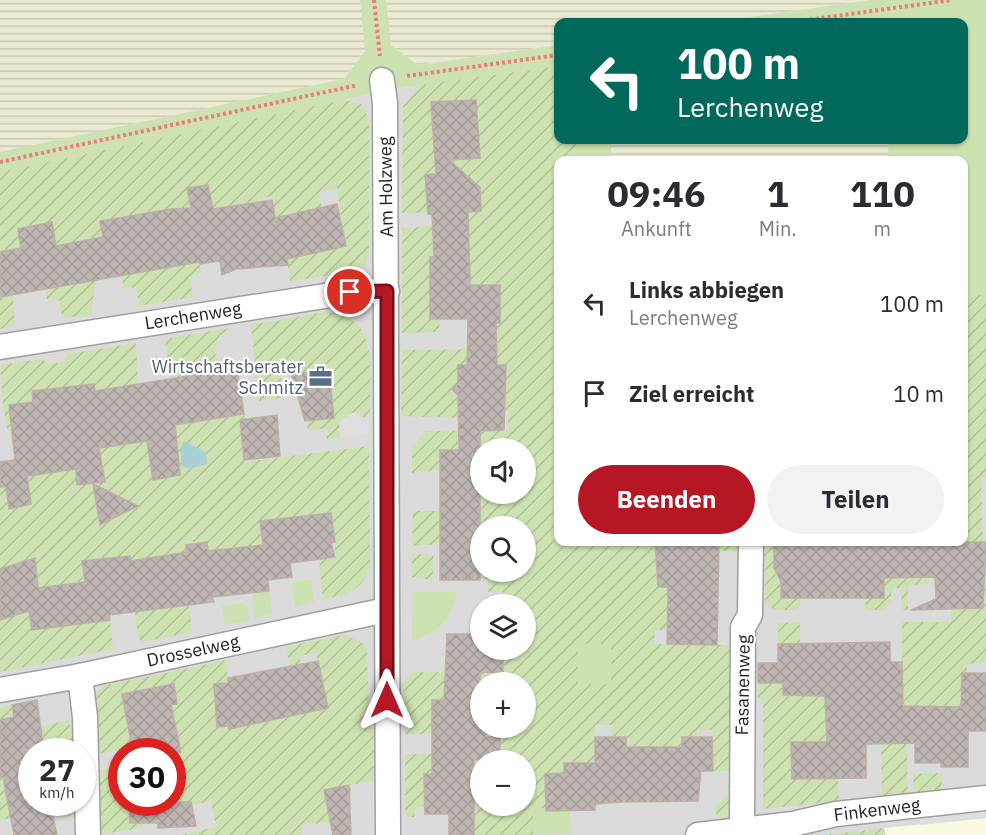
<!DOCTYPE html>
<html lang="de">
<head>
<meta charset="utf-8">
<style>
	:root { --surface:#fff; --page:#f2f2f3; --text:#2b2b33; --muted:#7c7c81; --accent:#b51724 }
	body { margin:0; font-family:"IBM Plex Sans",sans-serif; background:var(--page); color:var(--text); height:100vh; display:flex; flex-direction:column; font-size:22px; white-space:nowrap }
	* { box-sizing:border-box; margin:0 }
	p { font-size:20px; color:var(--muted) }
	.icon { flex:none; width:33px; height:33px; fill:none; stroke:currentColor; stroke-width:2; stroke-linecap:round; stroke-linejoin:round }
	.map { position:relative; flex:1; overflow:hidden }
	.drawer { position:absolute; left:554px; top:156px; width:414px; height:390px; display:flex; flex-direction:column; background:var(--surface); border-radius:12px; box-shadow:0 2px 4px #0004 }
	.drawer>* { flex:none }
	.banner { position:absolute; left:554px; top:18px; width:414px; height:126px; border-radius:12px; box-shadow:0 2px 4px #0004; background:#00695c; color:#fff; overflow:hidden }
	.controls { position:absolute; left:470px; top:438px; display:grid; gap:12px }
	.controls a { display:grid; place-items:center; width:66px; height:66px; border-radius:50%; background:var(--surface); box-shadow:0 2px 4px #0004; font-size:30px }
	.speed { position:absolute; left:18px; top:738px; display:flex; gap:12px; font-size:30px; font-weight:700; text-align:center }
	.speed>* { display:grid; place-content:center; width:78px; height:78px; border-radius:50%; background:var(--surface); box-shadow:0 2px 4px #0004; line-height:1 }
	.speed small { font-size:15px; font-weight:400 }
	.speed .limit { border:9px solid #d22; background:#fff; color:#111 }
	.pin { position:absolute; display:grid; place-items:center; width:51px; height:51px; color:#fff; margin:-26px; border:3px solid #fff; border-radius:50%; box-shadow:0 2px 6px #0007 }
	.me { position:absolute; width:66px; margin:-33px; rotate:0deg; stroke-linejoin:round; filter:drop-shadow(0 0 4px #0008) }
	.turn { display:flex; align-items:center; gap:21px; height:126px; padding:0 24px; font-size:27px }
	.turn .icon { width:78px; height:78px; stroke-width:2.5 }
	.turn b { display:block; font-size:42px; line-height:51px }
	.eta { display:flex; justify-content:space-evenly; align-items:center; height:102px; text-align:center }
	.eta b { font-size:36px; font-weight:800; line-height:42px }
	.button { display:flex; gap:12px; margin-top:auto; padding:12px 24px }
	.button a { flex:1; height:69px; border-radius:36px; background:var(--accent); color:#fff; font-size:24px; font-weight:800; line-height:69px; text-align:center }
	.button a+a { background:var(--page); color:var(--text) }
	ul { padding:0; list-style:none }
	li { display:flex; align-items:center; gap:18px; height:90px; padding:0 24px }
	li div { flex:1 }
	li b { display:block; font-size:22px }
	li em { font-style:normal }
	.map>svg:first-child { display:block }
</style>
</head>
<body>
<div class="map">
<svg width="986" height="835" viewBox="0 0 986 835">
	<defs>
		<pattern id="farmland-rules" width="6" height="5" patternUnits="userSpaceOnUse" patternTransform="scale(1.5)"><rect width="6" height="5" fill="#eaead2"/><path d="M0 2.5h6" fill="none" stroke="#c8c8b4"/></pattern>
		<pattern id="garden-furrows" width="10" height="10" patternUnits="userSpaceOnUse" patternTransform="scale(1.5)"><rect width="10" height="10" fill="#cde2b0"/><path d="M-1 1l2-2M0 10L10 0M9 11l2-2" fill="none" stroke="#b0c197"/></pattern>
		<pattern id="building-cross-hatch" width="8" height="8" patternUnits="userSpaceOnUse" patternTransform="scale(1.5)"><rect width="8" height="8" fill="#beb6b2"/><path d="M0 0l8 8M0 8l8-8" fill="none" stroke="#a39c99"/></pattern>
	</defs>
	<rect width="100%" height="100%" fill="#eeeae5"/>
	<!-- residential -->
	<path fill="#dcdbdb" fill-rule="evenodd" d="M 531,70 L 534,725 L 731,725 L 611,644 L 611,542 L 963,542 L 986,295 L 986,835 L 0,835 L 0,172 L 395,89 ZM 480,448 L 525,448 L 525,494 L 480,494 ZM 480,526 L 525,526 L 525,572 L 480,572 ZM 480,604 L 525,604 L 525,650 L 480,650 ZM 480,682 L 525,682 L 525,728 L 480,728 ZM 32,752 L 82,752 L 82,802 L 32,802 ZM 122,752 L 172,752 L 172,802 L 122,802 ZM 480,760 L 525,760 L 525,806 L 480,806 Z"/>
	<!-- education -->
	<polygon fill="#fbf9e0" points="986,818 986,835 885,835 884,828"/>
	<!-- farmland -->
	<g fill="url(#farmland-rules)">
		<polygon points="0,0 360,0 365,51 344,79 0,152"/>
		<polygon points="386,0 871,0 715,22 558,22 558,45 418,65 391,45"/>
		<polygon points="611,140 889,140 887,160 611,160"/>
	</g>
	<!-- grass -->
	<g fill="#cde2b0">
		<polygon points="360,0 386,0 391,45 418,65 558,45 558,66 395,89 0,172 0,152 344,79 365,51"/>
		<polygon points="871,0 986,0 986,295 968,296 968,420 963,416 963,160 887,160 889,140 963,140 963,22 895,22 895,18 862,22 715,22"/>
		<rect x="578" y="140" width="33" height="20"/>
		<polygon points="311,579 314,602 295,607 292,582"/>
		<polygon points="269,591 272,614 255,619 252,593"/>
		<path d="M 413,592 L 457,592 C 451,618 439,633 412,641 Z"/>
		<polygon points="241,603 248,608 249,620 225,625 222,606"/>
		<polygon points="578,644 611,644 611,684 577,684"/>
		<polygon points="546,808 546,811 570,810 571,834 533,835 533,809"/>
	</g>
	<!-- garden -->
	<g fill="url(#garden-furrows)" fill-rule="evenodd">
		<path d="M 558,66 L 558,140 L 578,140 L 578,160 L 558,160 L 558,542 L 655,542 L 657,582 L 666,582 L 683,597 L 668,597 L 667,630 L 655,630 L 654,644 L 732,645 L 732,812 L 723,822 L 713,810 L 728,794 L 729,771 L 713,771 L 712,730 L 697,730 L 697,737 L 682,737 L 682,747 L 662,747 L 662,754 L 626,755 L 626,737 L 611,737 L 611,725 L 595,725 L 595,763 L 564,764 L 564,773 L 546,774 L 546,808 L 533,809 L 533,835 L 474,835 L 469,774 L 425,774 L 425,806 L 416,808 L 414,817 L 405,817 L 405,754 L 499,753 L 500,737 L 485,737 L 485,728 L 525,728 L 525,682 L 480,682 L 444,700 L 432,734 L 405,734 L 404,681 L 413,672 L 505,673 L 503,650 L 525,650 L 525,604 L 504,604 L 503,592 L 488,592 L 488,579 L 481,579 L 481,572 L 525,572 L 525,526 L 441,523 L 440,544 L 412,546 L 413,511 L 481,511 L 482,494 L 525,494 L 525,448 L 441,450 L 440,470 L 412,473 L 412,448 L 425,431 L 508,430 L 508,412 L 502,412 L 506,365 L 458,365 L 458,384 L 452,389 L 458,395 L 458,418 L 401,416 L 402,350 L 497,349 L 496,324 L 493,319 L 440,319 L 439,332 L 402,333 L 402,228 L 469,223 L 468,212 L 402,213 L 403,106 L 421,85 ZM 578,644 L 611,644 L 611,684 L 578,684 ZM 480,760 L 525,760 L 525,806 L 480,806 Z"/>
		<path d="M 343,100 L 361,104 L 369,120 L 369,253 L 365,265 L 353,271 L 290,282 L 286,253 L 345,245 L 337,188 L 319,192 L 322,207 L 277,217 L 281,236 L 215,218 L 212,204 L 190,209 L 201,272 L 190,278 L 193,297 L 139,306 L 136,287 L 124,289 L 121,275 L 175,265 L 165,210 L 110,220 L 104,259 L 100,237 L 56,246 L 52,223 L 35,264 L 20,249 L 0,252 L 0,172 ZM 271,196 L 274,212 L 261,215 L 258,199 Z"/>
		<polygon points="96,280 91,314 65,318 62,317 60,302 55,298 47,300 45,290"/>
		<polygon points="13,295 15,326 0,329 0,297"/>
		<polygon points="968,295 986,295 986,478 981,478 983,548 986,548 986,655 984,663 967,664 968,731 945,731 945,707 915,707 906,727 908,794 882,797 880,717 837,742 791,742 792,778 838,778 839,801 763,809 763,703 758,698 758,683 783,683 783,695 800,696 902,682 902,622 951,622 951,609 962,609 962,573 949,573 948,542 963,542 963,416 968,420"/>
		<path d="M 325,312 C 332,313 342,313 348,317 C 379,335 369,384 370,415 L 365,419 L 359,413 L 351,413 L 339,422 L 340,438 L 327,439 L 326,428 L 308,431 L 307,421 L 334,418 L 329,370 L 281,375 L 283,398 L 259,401 L 251,325 Z"/>
		<path d="M 230,328 L 227,333 L 220,335 L 214,350 L 216,357 L 231,369 L 180,377 L 185,409 L 198,421 L 244,414 L 248,445 L 242,446 L 244,462 L 369,446 L 370,567 C 361,593 347,593 323,600 L 319,560 L 336,557 L 331,513 L 285,518 L 260,525 L 263,545 L 208,551 L 207,542 L 194,544 L 193,541 L 186,543 L 187,552 L 154,559 L 130,561 L 129,556 L 82,561 L 84,581 L 53,586 L 58,627 L 110,620 L 113,649 L 0,672 L 0,487 L 6,487 L 10,508 L 24,506 L 17,470 L 38,475 L 60,471 L 50,389 L 32,391 L 33,402 L 12,430 L 8,431 L 3,406 L 0,365 L 42,359 L 50,364 L 63,362 L 68,354 L 136,343 L 138,384 L 117,387 L 120,406 L 101,409 L 107,447 L 154,440 L 158,467 L 151,468 L 153,480 L 180,475 L 165,339 Z"/>
		<rect x="719" y="542" width="18" height="9"/>
		<path d="M 764,542 L 777,542 L 774,545 C 774,558 772,574 781,582 L 782,599 L 802,599 L 798,610 L 774,610 L 765,603 Z"/>
		<polygon points="884,542 913,542 914,577 929,577 929,584 908,585 908,610 902,610 901,588 895,588 891,593 891,601 885,610 866,610 865,598 884,598 884,582 888,577 884,566"/>
		<polygon points="412,554 433,555 433,580 412,577"/>
		<polygon points="189,605 192,632 143,642 138,638 135,612"/>
		<polygon points="800,622 800,643 778,643 778,623"/>
		<polygon points="344,635 363,643 367,651 369,712 374,711 374,781 350,785 353,798 341,801 342,823 302,824 301,835 180,835 216,827 211,801 178,808 177,771 173,771 172,753 180,751 164,707 177,704 174,684 133,748 97,754 94,696 103,686 227,660 229,713 261,693 268,721 327,708 316,653 299,656 301,664 290,667 286,647"/>
		<polygon points="12,705 14,717 0,720 0,708"/>
		<polygon points="68,720 74,738 75,751 44,751 39,727"/>
		<polygon points="121,764 122,802 129,803 130,823 144,823 142,828 96,835 94,772"/>
		<polygon points="942,773 941,790 914,793 913,774"/>
		<polygon points="13,774 11,818 0,820 0,777"/>
		<polygon points="56,803 79,803 79,814 60,818"/>
		<polygon points="884,828 885,835 824,835"/>
	</g>
	<!-- parking -->
	<g fill="#dedede">
		<polygon points="355,412 365,419 370,415 369,434 340,438 339,422"/>
		<polygon points="986,807 986,818 921,825 920,814"/>
	</g>
	<!-- water -->
	<polygon fill="#aad0d6" points="183,442 186,442 206,452 207,464 190,469 182,466 180,451"/>
	<!-- building -->
	<g fill="url(#building-cross-hatch)" stroke="#beb0a9" stroke-width="1.5">
		<polygon points="476,100 480,158 449,160 480,187 481,211 468,212 470,285 500,285 500,323 496,323 497,365 506,365 504,430 480,431 480,580 440,580 440,450 459,450 458,395 452,389 458,384 458,365 467,365 468,319 430,319 430,257 434,257 432,214 428,214 425,175 436,174 431,102"/>
		<polygon points="208,185 213,209 272,200 275,218 337,204 346,246 287,259 288,265 236,269 222,275 220,261 200,264 199,262 0,297 0,252 21,248 18,229 52,222 56,246 103,237 100,221 171,209 191,208 187,188"/>
		<polygon points="237,368 244,414 175,425 180,475 153,480 147,441 99,448 105,482 77,485 76,469 27,476 31,504 9,509 6,487 0,487 0,462 15,460 9,405 33,402 32,391 94,384 95,391"/>
		<polygon points="329,370 334,418 305,421 291,374"/>
		<polygon points="277,415 280,456 244,460 240,420"/>
		<polygon points="93,484 138,506 100,525"/>
		<polygon points="331,513 335,542 331,543 335,557 290,563 292,577 268,580 269,591 212,597 214,602 109,615 110,620 55,627 32,630 29,611 0,620 0,569 35,558 38,588 85,582 82,561 130,556 130,561 187,552 186,545 207,542 208,551 263,545 260,521"/>
		<polygon points="655,542 719,542 717,645 667,644 668,587 658,587"/>
		<polygon points="774,542 986,542 983,608 911,610 936,599 935,577 884,578 884,598 781,598 781,582 774,568"/>
		<polygon points="447,634 480,634 480,650 503,650 503,673 480,672 480,728 485,728 485,737 500,737 500,760 474,760 474,835 449,835 449,814 425,814 424,774 432,774 432,700 444,700"/>
		<polygon points="890,642 890,662 902,662 903,706 961,707 962,673 986,673 986,731 968,731 968,767 941,767 941,763 915,763 915,743 866,744 866,778 792,779 791,742 827,742 825,696 783,695 783,683 758,683 758,663 778,663 778,644"/>
		<polygon points="318,661 328,708 229,729 229,726 217,727 214,684 228,683 228,678"/>
		<polygon points="174,684 177,704 171,705 181,752 133,752 122,694"/>
		<polygon points="37,700 44,752 32,752 32,802 50,802 57,835 14,835 3,777 0,777 0,720 14,717 12,705"/>
		<polygon points="595,737 626,737 626,747 682,747 682,737 712,737 713,771 701,771 698,801 622,802 595,804 595,810 546,811 545,774 564,773 564,763 595,763"/>
		<polygon points="349,785 351,835 333,835 324,790"/>
		<polygon points="191,802 196,826 158,828 158,823 130,823 129,803"/>
	</g>
	<g fill="none" stroke-linecap="round" stroke-linejoin="round">
		<defs>
			<g id="minor">
				<polyline points="382,80 385,103 388,835"/>
				<polyline points="0,347 350,292 387,291"/>
				<polyline points="80,676 85,717 88,835"/>
				<polyline points="0,690 80,676 386,610"/>
				<polyline points="742,830 743,627 750,615 751,542"/>
				<polyline points="698,835 793,824 836,814 986,798"/>
			</g>
		</defs>
		<!-- minor casing -->
		<use href="#minor" stroke="#9f9f9f" stroke-width="27"/>
		<!-- path -->
		<g stroke="#ea7c7a" stroke-width="4" stroke-dasharray="3 3" stroke-linecap="butt">
			<polyline points="374,0 380,56"/>
			<polyline points="792,22 952,0"/>
			<polyline points="407,76 558,55"/>
			<polyline points="0,162 358,85"/>
		</g>
		<!-- minor -->
		<use href="#minor" stroke="#fff" stroke-width="24"/>
	</g>
	<g fill="none" stroke-linecap="round" stroke-linejoin="round">
		<defs>
			<polyline id="route" points="350,292 387,291 387,700"/>
		</defs>
		<!-- route casing -->
		<use href="#route" stroke="#760f17" stroke-width="15"/>
		<!-- route -->
		<use href="#route" stroke="#b51724" stroke-width="10"/>
	</g>
	<!-- icons -->
	<defs>
		<symbol id="office-bare" viewBox="-9 -9 18 18"><path d="M-6-3h4V-5.5h4V-3h4V5H-6ZM-1-4.5V-3h2v-1.5ZM-6 0V1H6V0Z" fill="#5c6f8a" stroke="#fff" stroke-width="2.5" paint-order="stroke"/></symbol>
	</defs>
	<g fill-rule="evenodd">
		<use href="#office-bare" x="304" y="360" width="33" height="33"/>
	</g>
	<g text-anchor="middle" stroke-width="4.5" stroke-linejoin="round" paint-order="stroke">
		<!-- street labels -->
		<g font-size="18" fill="#1e1e1e" stroke="#fff">
			<text transform="translate(386 187) rotate(-91)" y="6">Am Holzweg</text>
			<text transform="translate(193 316) rotate(-9)" y="6">Lerchenweg</text>
			<text transform="translate(193 651) rotate(-12)" y="6">Drosselweg</text>
			<text transform="translate(743 685) rotate(-89)" y="6">Fasanenweg</text>
			<text transform="translate(877 810) rotate(-7)" y="6">Finkenweg</text>
		</g>
		<!-- service labels -->
		<g font-size="18" fill="#4e5e75" stroke="#fff" text-anchor="end">
			<text x="303" y="373">Wirtschaftsberater<tspan x="303" dy="21">Schmitz</tspan></text>
		</g>
	</g>
</svg>
<div class="controls">
<a><svg class="icon" aria-label="sound" viewBox="0 0 24 24"><path d="M4 9h4l5-4v14l-5-4H4zM17 9q2 3 0 6"/></svg></a>
<a><svg class="icon" aria-label="search" viewBox="0 0 24 24"><circle cx="10" cy="10" r="6"/><path d="M15 15l6 6"/></svg></a>
<a><svg class="icon" aria-label="layers" viewBox="0 0 24 24"><path d="M12 4l9 5-9 5-9-5zM3 14l9 5 9-5"/></svg></a>
<a>+</a>
<a>−</a>
</div>
<div class="speed"><div>27<small>km/h</small></div><div class="limit">30</div></div>
<div class="pin" style="left:350px;top:292px;background:#d93025"><svg class="icon" aria-label="arrive" viewBox="0 0 24 24"><path d="M6 21V4h12l-3 4 3 4H6"/></svg></div>
<svg class="me" style="left:387px;top:700px" viewBox="-20 -20 40 40"><path d="M0-17L14 15 0 8-14 15z" fill="#b51724" stroke="#fff" stroke-width="4"/></svg>
<div class="banner">
<div class="turn"><svg class="icon" aria-label="left" viewBox="0 0 24 24"><path d="M17 20v-9H6M10 6l-5 5 5 5"/></svg><div><b>100 m</b>Lerchenweg</div></div>
</div>
<section class="drawer">
<div class="eta">
<div><b>09:46</b><p>Ankunft</p></div>
<div><b>1</b><p>Min.</p></div>
<div><b>110</b><p>m</p></div>
</div>
<ul>
<li><svg class="icon" aria-label="left" viewBox="0 0 24 24"><path d="M17 20v-9H6M10 6l-5 5 5 5"/></svg><div><b>Links abbiegen</b><p>Lerchenweg</p></div><em>100 m</em></li>
<li><svg class="icon" aria-label="arrive" viewBox="0 0 24 24"><path d="M6 21V4h12l-3 4 3 4H6"/></svg><div><b>Ziel erreicht</b></div><em>10 m</em></li>
</ul>
<div class="button"><a>Beenden</a><a>Teilen</a></div>
</section>
</div>
</body>
</html>
